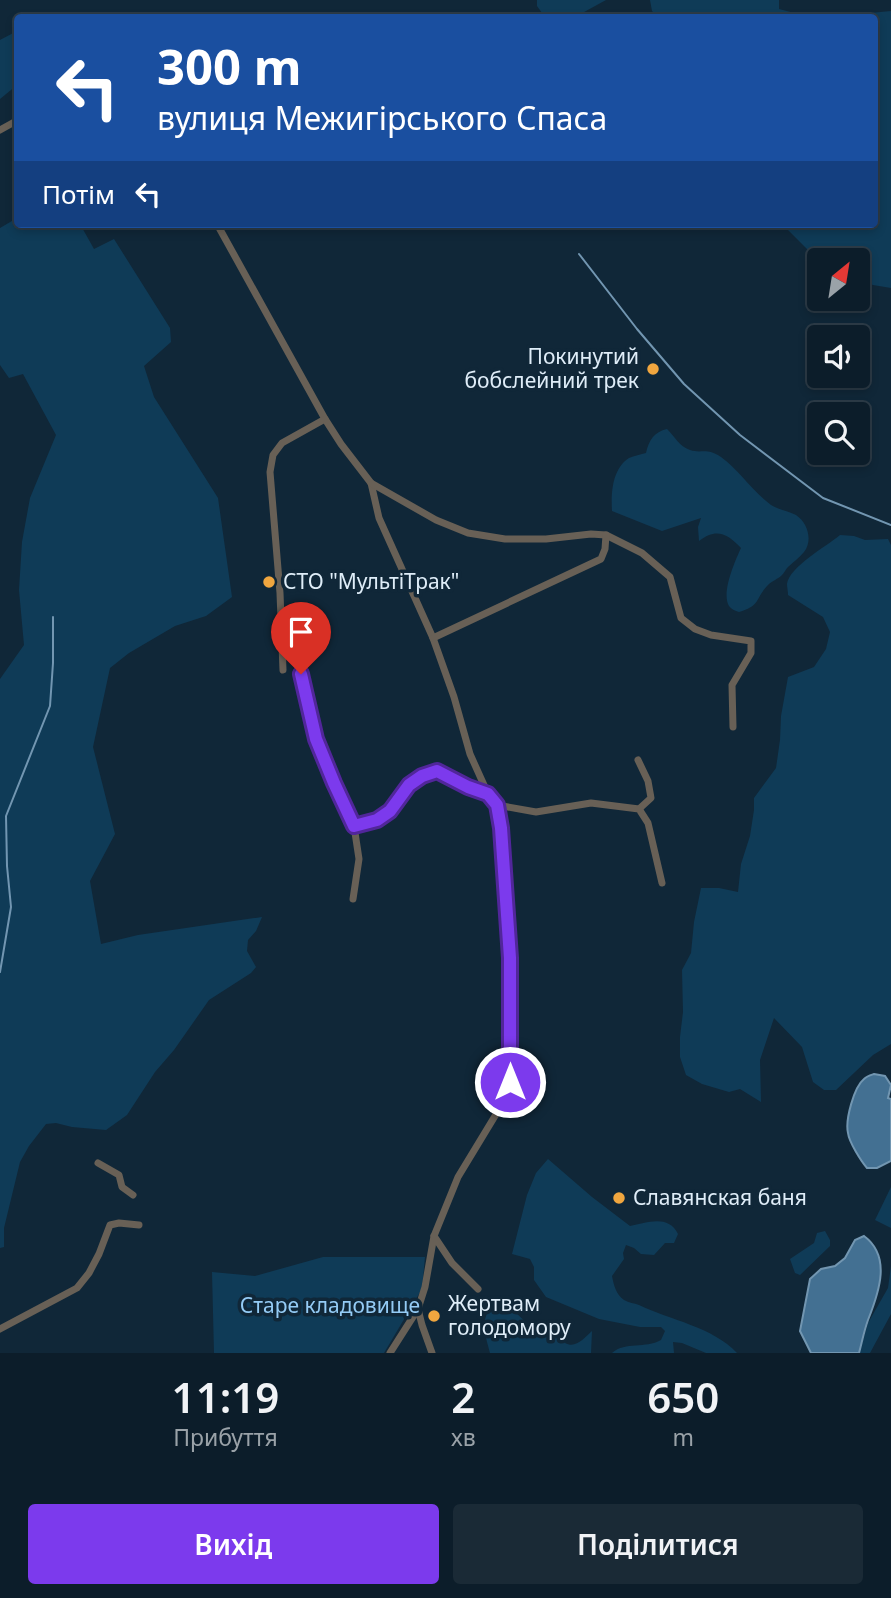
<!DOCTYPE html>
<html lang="uk">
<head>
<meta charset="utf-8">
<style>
	:root { --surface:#0c1d2a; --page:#1a2a36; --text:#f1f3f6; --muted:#9aa2a8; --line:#2c3b47; --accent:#7c3aed }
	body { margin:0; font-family:"Noto Sans",sans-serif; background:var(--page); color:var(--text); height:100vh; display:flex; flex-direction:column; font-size:26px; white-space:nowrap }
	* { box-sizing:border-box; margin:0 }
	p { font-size:23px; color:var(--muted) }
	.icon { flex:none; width:38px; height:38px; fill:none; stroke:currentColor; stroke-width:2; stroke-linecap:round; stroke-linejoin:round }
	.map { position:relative; height:1353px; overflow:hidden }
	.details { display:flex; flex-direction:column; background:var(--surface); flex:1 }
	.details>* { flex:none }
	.guide { position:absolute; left:14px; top:14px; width:864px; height:214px; border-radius:7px; box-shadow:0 4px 10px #0003,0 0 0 2px var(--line); background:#1a4fa0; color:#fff; overflow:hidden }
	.needle { width:46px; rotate:30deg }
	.fabs { position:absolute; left:807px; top:248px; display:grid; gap:14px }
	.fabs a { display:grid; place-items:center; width:63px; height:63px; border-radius:7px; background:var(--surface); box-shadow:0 4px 10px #0003,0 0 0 2px var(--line); font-size:35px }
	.pin { position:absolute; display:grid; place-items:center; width:60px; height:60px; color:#fff; margin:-72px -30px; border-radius:50% 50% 50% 0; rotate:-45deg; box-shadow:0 0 7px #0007 }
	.pin .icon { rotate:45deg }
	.me { position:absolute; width:77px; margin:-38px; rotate:0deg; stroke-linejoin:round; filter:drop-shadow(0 0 5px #0008) }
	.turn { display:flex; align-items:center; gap:24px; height:147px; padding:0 28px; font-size:32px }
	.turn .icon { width:91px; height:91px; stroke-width:2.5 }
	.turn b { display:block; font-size:49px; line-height:60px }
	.then { display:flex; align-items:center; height:66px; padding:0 28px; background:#0003; gap:14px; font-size:26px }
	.eta { display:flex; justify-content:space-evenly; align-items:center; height:119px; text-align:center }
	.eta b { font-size:42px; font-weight:600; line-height:49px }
	.cta { display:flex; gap:14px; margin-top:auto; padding:14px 28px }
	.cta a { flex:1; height:80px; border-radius:7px; background:var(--accent); color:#fff; font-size:28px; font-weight:600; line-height:80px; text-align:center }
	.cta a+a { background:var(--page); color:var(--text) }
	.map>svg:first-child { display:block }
</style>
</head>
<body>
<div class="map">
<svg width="891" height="1353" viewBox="0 0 891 1353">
	<rect width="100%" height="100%" fill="#102738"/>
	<!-- green -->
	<g fill="#0f3b57">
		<polygon points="537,0 606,0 575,17 545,17 537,6"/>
		<polygon points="650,0 779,0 779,9 810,17 658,17 652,11"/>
		<polygon points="891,11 891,288 873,285 858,279 858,261 819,261 819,280 816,279 816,273 812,254 782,224 875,224 875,18 828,17"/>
		<polygon points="17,31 17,85 0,99 0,40"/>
		<polygon points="17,218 18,224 80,224 94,249 114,239 170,328 171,342 144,366 154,397 218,498 232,597 206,616 175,626 129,653 110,668 93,747 115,834 90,881 101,944 138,935 262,917 256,931 248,940 247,951 256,967 251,973 209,1000 174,1050 155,1072 127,1115 106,1130 72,1127 56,1123 46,1124 29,1146 20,1162 4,1228 4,1247 0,1248 0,679 24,645 19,590 22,542 30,498 56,435 23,374 9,378 0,365 0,228"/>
		<path d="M 667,429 C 675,437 679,446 690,450 C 702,454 706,447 721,457 C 739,470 752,491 771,505 C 779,510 788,511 796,515 C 808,523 813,541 804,552 C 799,558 793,562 788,567 C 786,569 784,573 782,575 C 778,579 772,581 769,584 C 754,599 762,605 739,612 C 735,611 731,609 729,606 C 721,593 735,561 741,548 C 727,533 716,528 699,541 L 698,527 L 701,518 L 662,531 L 612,511 C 611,493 612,469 629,458 C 634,456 641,454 646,453 C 649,440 654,432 667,429 Z"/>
		<path d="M 840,535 L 854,536 L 865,540 L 888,539 L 891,545 L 891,1044 L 873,1055 L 836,1090 L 824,1090 L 813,1082 L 802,1047 L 774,1018 L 760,1060 L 761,1102 L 740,1089 L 729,1092 L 702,1084 L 686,1075 L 680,1057 L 680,1037 L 683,1012 L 682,970 L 691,953 L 694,922 L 701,888 L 719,888 L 738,892 L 741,864 L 750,836 L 754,810 L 754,798 L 776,768 L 780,740 L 781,716 L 788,677 L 814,667 L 826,649 L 830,632 L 823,617 L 788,595 C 788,591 787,587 787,584 C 789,567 827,546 840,535 Z"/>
		<path d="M 548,1159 L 592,1197 L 630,1226 C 647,1223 668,1214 678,1234 L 674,1243 L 665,1243 L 654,1255 L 641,1254 L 634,1248 L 626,1245 L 623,1253 L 624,1259 L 612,1276 C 614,1286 616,1294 624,1300 C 629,1303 634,1303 639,1305 C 670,1320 713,1327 737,1353 L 706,1353 L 682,1343 L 673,1342 L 674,1353 L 612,1353 C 626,1341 645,1349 661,1340 L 665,1331 L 661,1327 L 640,1327 L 599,1319 L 546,1297 L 534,1280 L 534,1267 L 530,1259 L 512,1254 L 527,1195 L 536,1173 Z"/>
		<polygon points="891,1187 891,1228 875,1220"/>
		<polygon points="825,1231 830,1240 830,1246 800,1275 795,1273 790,1259 814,1243 817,1233"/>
		<polygon points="323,1257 425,1257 422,1289 384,1353 214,1353 212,1272 255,1276"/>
		<polygon points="891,1266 891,1314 870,1353 859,1353 868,1323 888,1288"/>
		<path d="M 499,1303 L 511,1308 L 539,1335 L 554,1335 L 562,1332 L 567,1337 L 565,1343 C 576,1349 584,1338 592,1331 L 591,1353 L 490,1353 C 487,1341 480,1322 489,1310 C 491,1306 495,1305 499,1303 Z"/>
	</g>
	<!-- water -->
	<g fill="#437092" stroke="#7296b1" stroke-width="2">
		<path d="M 874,1074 L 885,1076 L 891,1085 L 888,1098 L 891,1099 L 891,1161 L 877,1168 L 867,1168 C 861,1161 849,1142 848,1133 C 845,1120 854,1087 864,1079 C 867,1076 871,1075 874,1074 Z"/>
		<path d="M 864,1236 C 891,1256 880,1290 868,1320 C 864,1331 862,1342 859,1353 L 811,1353 L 800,1331 L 810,1279 L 821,1269 L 835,1266 L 845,1258 L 855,1240 Z"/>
	</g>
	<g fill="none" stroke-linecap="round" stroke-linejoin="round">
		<!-- stream -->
		<g stroke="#7296b1" stroke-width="2">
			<polyline points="579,254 637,329 684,384 740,435 823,498 891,525"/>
			<polyline points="0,972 11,907 7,866 6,816 50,706 53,663 53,617"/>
		</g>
		<!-- minor -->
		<g stroke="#686056" stroke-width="7">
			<polyline points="0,130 18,120"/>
			<polyline points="217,224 325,419 341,444 371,483 379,518 433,638 454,697 470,754 488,794 497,805 501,828 510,958 510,1082 495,1116 458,1177 434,1236 425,1287 418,1309 390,1353"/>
			<polyline points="371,483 436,520 468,533 505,539 546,539 591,534 606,535 642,553 670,577 681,618 695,629 711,635 751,641 751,653 732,685 733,727"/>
			<polyline points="433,638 601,559 605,549 606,535"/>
			<polyline points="294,646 316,739 334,783 354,826 377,820 390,811 409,785 422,776 437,771 468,787 488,794"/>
			<polyline points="283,670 280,593 270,472 273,455 282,443 325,419"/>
			<polyline points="638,760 648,781 651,798 639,809"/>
			<polyline points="497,805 536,812 591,803 639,809 648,823 662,883"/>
			<polyline points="353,899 359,859 354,826"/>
			<polyline points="98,1163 119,1175 122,1187 133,1195"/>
			<polyline points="434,1236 452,1263 478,1289"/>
			<polyline points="418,1309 422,1325 432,1353"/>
			<polyline points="0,1329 77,1288 89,1273 99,1254 110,1225 119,1223 139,1225"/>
		</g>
	</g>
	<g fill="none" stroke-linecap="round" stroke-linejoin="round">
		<defs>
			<polyline id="route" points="301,674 316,739 334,783 354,826 377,820 390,811 409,785 422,776 437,771 468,787 488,794 497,805 501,828 510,958 510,1082"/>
		</defs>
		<!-- route casing -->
		<use href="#route" stroke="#51269a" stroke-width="18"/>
		<!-- route -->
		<use href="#route" stroke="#7c3aed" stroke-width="12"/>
	</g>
	<!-- markers -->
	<g fill="#f0a63f" stroke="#102738" stroke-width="2.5">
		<circle cx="653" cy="369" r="7"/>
		<circle cx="269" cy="582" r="7"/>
		<circle cx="619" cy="1198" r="7"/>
		<circle cx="434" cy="1316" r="7"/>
	</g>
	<g text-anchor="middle" stroke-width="7" stroke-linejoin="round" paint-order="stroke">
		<!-- poi labels -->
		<g font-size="21" fill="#dfedf8" stroke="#102738" text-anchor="start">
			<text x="639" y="364" text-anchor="end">Покинутий<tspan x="639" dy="24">бобслейний трек</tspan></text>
			<text x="283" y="589">СТО "МультіТрак"</text>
			<text x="633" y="1205">Славянская баня</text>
			<text x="448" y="1311">Жертвам<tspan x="448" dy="24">голодомору</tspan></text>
		</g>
		<!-- park labels -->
		<g font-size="21" fill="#94cbf5" stroke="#102738">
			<text x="330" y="1313">Старе кладовище</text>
		</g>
	</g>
</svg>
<div class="fabs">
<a><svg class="needle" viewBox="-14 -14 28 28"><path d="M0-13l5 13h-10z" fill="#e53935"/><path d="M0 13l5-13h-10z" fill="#9aa2a8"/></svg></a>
<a><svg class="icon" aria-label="sound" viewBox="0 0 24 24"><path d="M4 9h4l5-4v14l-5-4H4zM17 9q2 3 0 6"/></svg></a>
<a><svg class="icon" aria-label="search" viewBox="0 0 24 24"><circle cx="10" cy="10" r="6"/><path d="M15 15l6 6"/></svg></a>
</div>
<div class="pin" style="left:301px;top:674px;background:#d93025"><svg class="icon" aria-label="arrive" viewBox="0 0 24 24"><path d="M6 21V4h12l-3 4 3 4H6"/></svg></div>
<svg class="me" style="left:510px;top:1082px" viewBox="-20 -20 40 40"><circle r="17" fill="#7c3aed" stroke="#fff" stroke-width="3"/><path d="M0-11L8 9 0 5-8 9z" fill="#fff"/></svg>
<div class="guide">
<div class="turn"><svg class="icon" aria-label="left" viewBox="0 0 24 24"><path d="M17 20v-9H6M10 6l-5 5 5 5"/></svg><div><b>300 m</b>вулиця Межигірського Спаса</div></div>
<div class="then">Потім<svg class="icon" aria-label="left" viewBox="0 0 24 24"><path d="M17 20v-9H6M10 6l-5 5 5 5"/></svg></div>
</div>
</div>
<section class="details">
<div class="eta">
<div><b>11:19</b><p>Прибуття</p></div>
<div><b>2</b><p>хв</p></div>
<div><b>650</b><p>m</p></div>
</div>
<div class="cta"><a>Вихід</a><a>Поділитися</a></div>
</section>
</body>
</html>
